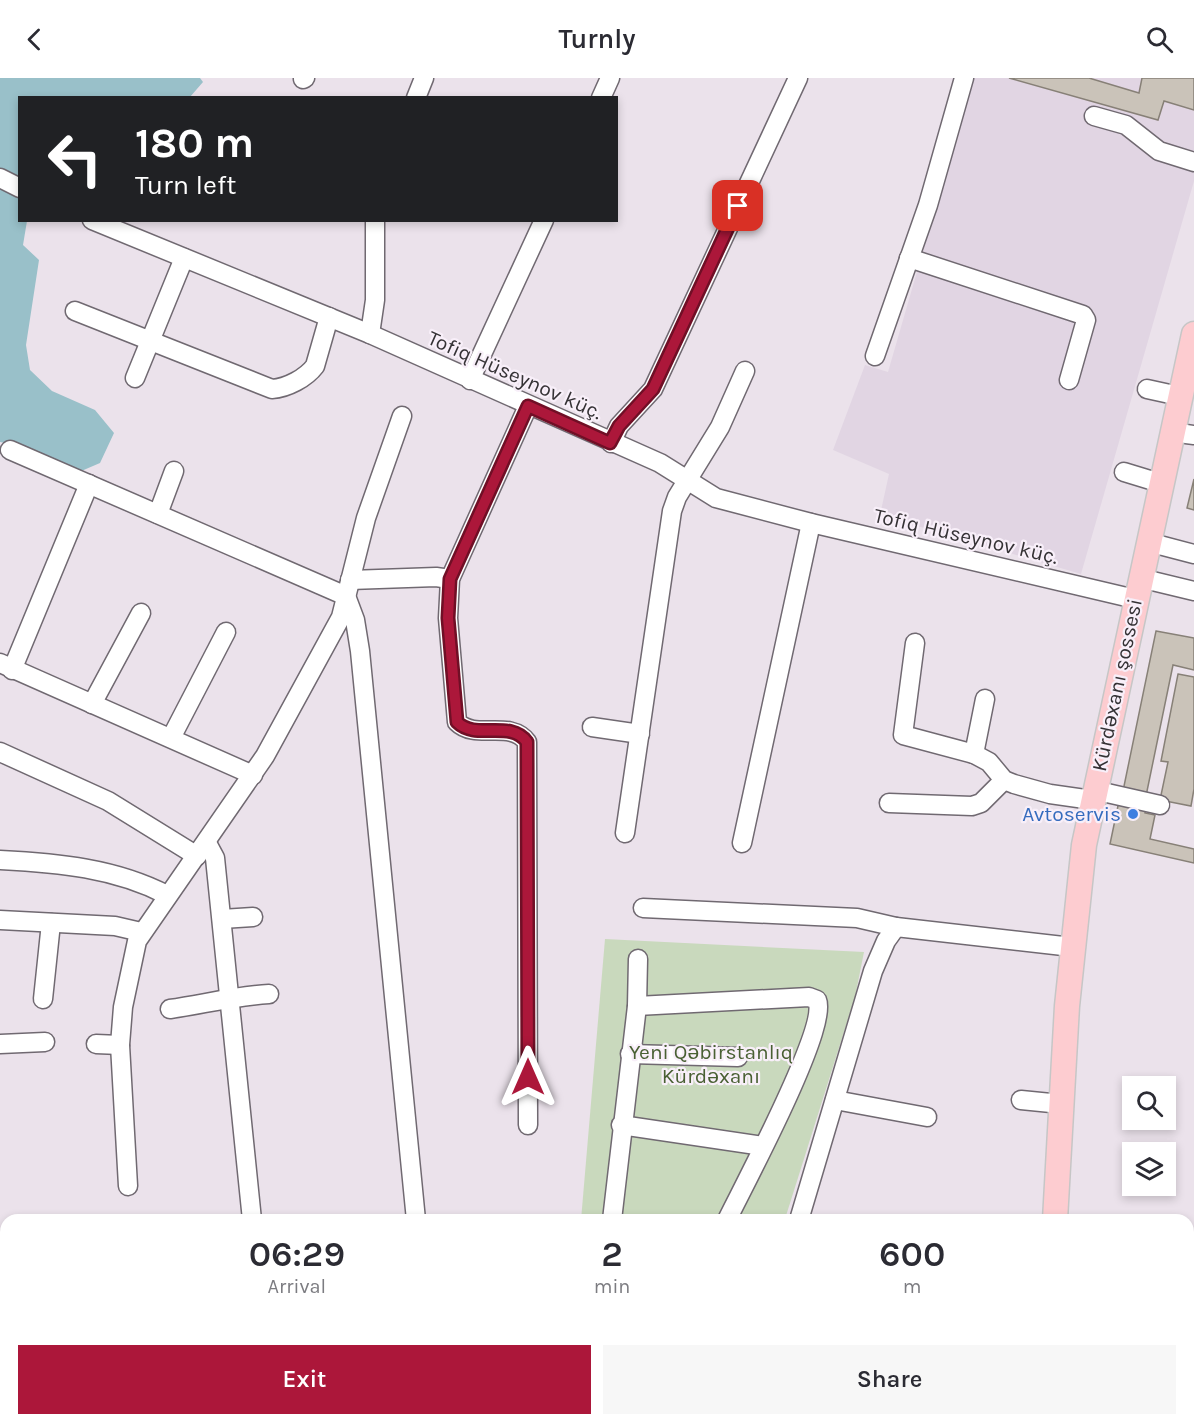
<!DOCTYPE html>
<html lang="en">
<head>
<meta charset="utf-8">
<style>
	:root { --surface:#fff; --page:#f7f7f7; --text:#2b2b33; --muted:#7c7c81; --accent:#ac173a }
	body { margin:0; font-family:Karla,sans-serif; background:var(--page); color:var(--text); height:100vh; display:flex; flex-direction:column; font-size:22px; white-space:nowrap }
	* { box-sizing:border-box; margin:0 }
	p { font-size:20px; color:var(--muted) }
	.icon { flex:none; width:33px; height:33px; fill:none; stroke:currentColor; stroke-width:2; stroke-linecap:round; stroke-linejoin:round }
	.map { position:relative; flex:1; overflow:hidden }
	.details { position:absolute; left:0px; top:1136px; width:1194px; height:212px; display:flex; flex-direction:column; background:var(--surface); border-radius:18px 18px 0 0; box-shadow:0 3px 9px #0003 }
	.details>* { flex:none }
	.top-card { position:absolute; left:18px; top:18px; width:600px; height:126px; border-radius:0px; box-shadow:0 3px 9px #0003; background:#202124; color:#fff; overflow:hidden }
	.fabs { position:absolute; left:1122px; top:998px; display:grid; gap:12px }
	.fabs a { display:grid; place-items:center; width:54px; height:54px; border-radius:0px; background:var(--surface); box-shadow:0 3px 9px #0003; font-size:30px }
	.pin { position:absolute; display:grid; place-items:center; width:51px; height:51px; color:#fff; margin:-26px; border-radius:12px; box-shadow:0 3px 9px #0006 }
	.me { position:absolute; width:66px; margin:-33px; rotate:0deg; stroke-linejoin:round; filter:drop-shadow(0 0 4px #0008) }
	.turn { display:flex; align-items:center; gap:21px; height:126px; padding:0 18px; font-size:27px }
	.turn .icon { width:78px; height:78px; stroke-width:2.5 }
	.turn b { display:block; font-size:42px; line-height:51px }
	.eta { display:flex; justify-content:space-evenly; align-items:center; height:102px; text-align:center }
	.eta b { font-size:36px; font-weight:600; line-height:42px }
	.action { display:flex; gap:12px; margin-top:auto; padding:12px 18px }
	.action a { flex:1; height:69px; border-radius:0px; background:var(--accent); color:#fff; font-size:24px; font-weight:600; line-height:69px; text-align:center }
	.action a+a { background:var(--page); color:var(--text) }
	header { display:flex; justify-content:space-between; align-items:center; height:78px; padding:0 18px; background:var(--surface); font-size:27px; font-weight:600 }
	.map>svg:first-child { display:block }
</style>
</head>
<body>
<header><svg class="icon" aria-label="back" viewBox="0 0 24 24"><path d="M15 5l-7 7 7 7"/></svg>Turnly<svg class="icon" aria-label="search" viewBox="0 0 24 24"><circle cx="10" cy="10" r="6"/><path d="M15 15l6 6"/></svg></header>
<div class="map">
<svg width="1194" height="1346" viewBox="0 0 1194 1346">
	<rect width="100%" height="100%" fill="#ebe2eb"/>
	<!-- built -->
	<polygon fill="#e1d5e3" points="973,0 1194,0 1194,103 1081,496 880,437 889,396 833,372 865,287 888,294"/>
	<!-- green -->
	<polygon fill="#c9d9bd" points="605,861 864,874 855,919 785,1141 581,1142"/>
	<!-- water -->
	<g fill="#99c0c9">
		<polygon points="0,0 200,0 203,4 190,19 20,20 19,101 0,92"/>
		<polygon points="0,110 19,120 20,142 27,143 23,167 39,182 26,267 30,292 52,313 95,332 114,355 100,385 79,394 15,367 0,364"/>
		<polygon points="142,1341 336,1341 330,1346 142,1346"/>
	</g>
	<!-- building -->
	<g fill="#cac3b9" stroke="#878077" stroke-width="1.5">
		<polygon points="1009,0 1089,0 1139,15 1142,0 1194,0 1194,32 1164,23 1158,42"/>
		<polygon points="1194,401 1194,432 1187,430"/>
		<polygon points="1156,553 1194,560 1194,592 1173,587 1146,718 1123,713"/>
		<polygon points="1178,596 1194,599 1194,711 1191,728 1160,722 1168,684 1161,683"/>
		<polygon points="1119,723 1146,729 1145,735 1155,737 1150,761 1194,771 1194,785 1110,766"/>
	</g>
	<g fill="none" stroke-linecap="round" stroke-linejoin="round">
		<defs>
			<g id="minor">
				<polyline points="303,1 305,0"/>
				<polyline points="416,20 424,0"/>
				<polyline points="601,20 610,0"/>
				<polyline points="1094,38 1126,47 1159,73 1194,84"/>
				<polyline points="0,100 20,110"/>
				<polyline points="92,142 370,256 660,385 716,420 811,445 1135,521"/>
				<polyline points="909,180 1083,237 1086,242 1069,302"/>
				<path d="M 75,233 L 272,311 C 287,310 306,300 315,288 L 329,239"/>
				<polyline points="370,256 375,222 375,142"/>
				<polyline points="875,278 928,127 964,0"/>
				<polyline points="135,300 184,180"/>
				<polyline points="470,302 544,142"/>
				<polyline points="1147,311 1179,318"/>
				<polyline points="1186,356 1194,357"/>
				<polyline points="611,365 619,348 653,311 798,0"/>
				<polyline points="10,372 346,518 355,542 360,573 416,1142"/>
				<polyline points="1124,394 1160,405"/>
				<polyline points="158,436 174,393"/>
				<polyline points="1148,464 1194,476"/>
				<polyline points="1140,500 1194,513"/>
				<polyline points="350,502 436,499 450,501"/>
				<polyline points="915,565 903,657 974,676 989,684 1004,702 1014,706 1050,716 1092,722"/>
				<polyline points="0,585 253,697"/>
				<polyline points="12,592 89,406"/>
				<polyline points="92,626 141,535"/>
				<polyline points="592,649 640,656"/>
				<polyline points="171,660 226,554"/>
				<polyline points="0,674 108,723 197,778"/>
				<polyline points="974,676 985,621"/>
				<polyline points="1107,715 1160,727"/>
				<polyline points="889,725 972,728 981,725 1004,702"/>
				<polyline points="625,755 672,433 677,419 720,349 745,293"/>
				<polyline points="207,765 215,780 252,1142"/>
				<polyline points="742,765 811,445"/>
				<path d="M 0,782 C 58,785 115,790 167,817"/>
				<polyline points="643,830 857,840 896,849"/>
				<polyline points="222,841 253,839"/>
				<polyline points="0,842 115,848 141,854"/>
				<polyline points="43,921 51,845"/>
				<path d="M 637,928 L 809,919 L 817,922 C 829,949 743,1109 727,1142"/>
				<path d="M 170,931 C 204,926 236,918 269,916"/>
				<polyline points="0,966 45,964"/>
				<polyline points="96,966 120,967"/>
				<polyline points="630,976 738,979"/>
				<polyline points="835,1022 927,1039"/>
				<polyline points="1021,1022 1061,1026"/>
				<path d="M 528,1047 L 527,664 C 510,641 476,663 457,644 L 448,540 L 450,501 L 528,328"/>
				<polyline points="621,1047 763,1068"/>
				<polyline points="128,1108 120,967 123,929 137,863 265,678 341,539 366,440 402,338"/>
				<polyline points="612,1142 637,928 638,881"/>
				<polyline points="799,1142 873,893 886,863 896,849 1072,869"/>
				<polyline points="437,1341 437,1346"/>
				<polyline points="730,1341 734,1346"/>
				<polyline points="617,1346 618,1341"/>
				<polyline points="766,1346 767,1341"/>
			</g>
			<g id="major">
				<polyline points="1055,1142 1067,928 1084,767 1194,256"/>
				<polyline points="1055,1346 1056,1341"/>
			</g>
		</defs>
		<!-- minor casing -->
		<use href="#minor" stroke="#706971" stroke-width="21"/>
		<!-- major casing -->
		<use href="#major" stroke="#c6c6c6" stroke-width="27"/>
		<!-- minor -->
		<use href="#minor" stroke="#fff" stroke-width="18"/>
		<!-- major -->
		<use href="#major" stroke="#fdccd0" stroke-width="24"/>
	</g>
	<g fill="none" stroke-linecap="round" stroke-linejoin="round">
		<defs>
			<path id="route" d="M 528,999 L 527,664 C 510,641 476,663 457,644 L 448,540 L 450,501 L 528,328 L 610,365 L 619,348 L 653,311 L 738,128"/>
		</defs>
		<!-- route casing -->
		<use href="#route" stroke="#700f26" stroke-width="15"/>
		<!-- route -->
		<use href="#route" stroke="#ac173a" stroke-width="10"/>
	</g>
	<!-- markers -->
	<circle fill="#3f7fe0" stroke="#f8eff9" stroke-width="2" cx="1133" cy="736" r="6"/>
	<g text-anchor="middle" stroke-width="4.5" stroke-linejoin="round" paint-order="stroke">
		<!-- street labels -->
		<g font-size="21" fill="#353235" stroke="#f8eff9">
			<text transform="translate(515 297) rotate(24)" y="7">Tofiq Hüseynov küç.</text>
			<text transform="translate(966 458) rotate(13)" y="7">Tofiq Hüseynov küç.</text>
			<text transform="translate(1117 607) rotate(-78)" y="7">Kürdəxanı şossesi</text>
		</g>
		<!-- shop labels -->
		<g font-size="21" fill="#366cbe" stroke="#f8eff9" text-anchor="end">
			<text x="1121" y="743">Avtoservis</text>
		</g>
		<!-- park labels -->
		<g font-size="21" fill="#496033" stroke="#f8eff9">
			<text x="711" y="981">Yeni Qəbirstanlıq<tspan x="711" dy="24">Kürdəxanı</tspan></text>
		</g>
	</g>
</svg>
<div class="fabs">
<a><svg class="icon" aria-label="search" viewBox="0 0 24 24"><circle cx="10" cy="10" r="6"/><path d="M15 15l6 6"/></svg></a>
<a><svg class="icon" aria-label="layers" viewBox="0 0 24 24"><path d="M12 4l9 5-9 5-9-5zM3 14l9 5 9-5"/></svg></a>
</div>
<div class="pin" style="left:738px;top:128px;background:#d93025"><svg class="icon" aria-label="arrive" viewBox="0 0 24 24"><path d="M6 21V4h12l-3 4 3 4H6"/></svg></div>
<svg class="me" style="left:528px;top:999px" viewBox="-20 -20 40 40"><path d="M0-17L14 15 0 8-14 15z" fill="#ac173a" stroke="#fff" stroke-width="4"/></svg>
<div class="top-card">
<div class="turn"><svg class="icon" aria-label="left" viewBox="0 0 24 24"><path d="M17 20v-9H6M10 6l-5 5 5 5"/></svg><div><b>180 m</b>Turn left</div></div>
</div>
<section class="details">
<div class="eta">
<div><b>06:29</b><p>Arrival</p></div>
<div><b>2</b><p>min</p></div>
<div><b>600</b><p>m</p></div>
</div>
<div class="action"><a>Exit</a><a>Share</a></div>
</section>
</div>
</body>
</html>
